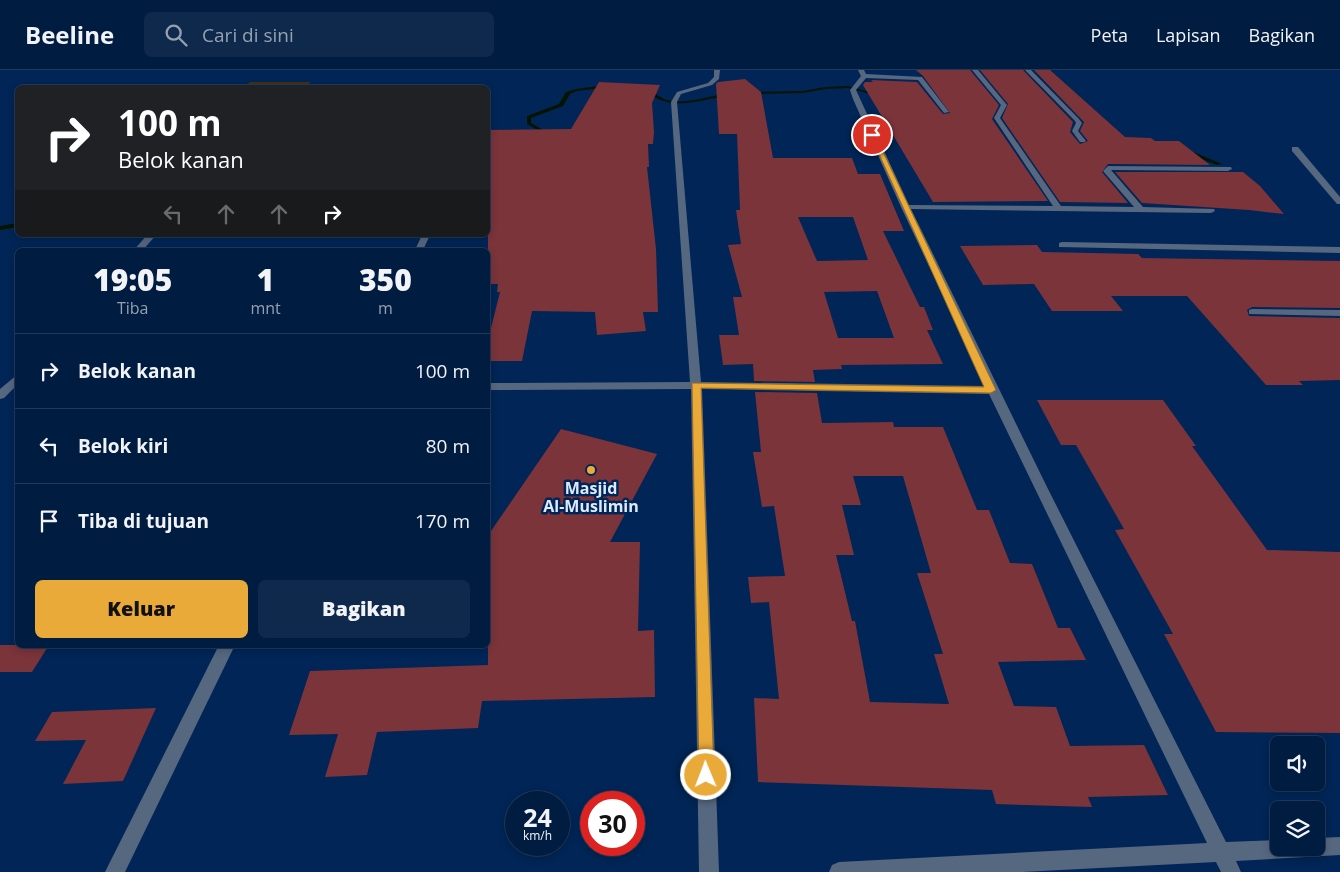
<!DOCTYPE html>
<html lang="id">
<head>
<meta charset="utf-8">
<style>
	:root { --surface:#001c40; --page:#0e294b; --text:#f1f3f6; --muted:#95a1b1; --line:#223a59; --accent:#eaaa39 }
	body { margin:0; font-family:"Open Sans",sans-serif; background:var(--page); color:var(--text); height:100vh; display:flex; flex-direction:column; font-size:19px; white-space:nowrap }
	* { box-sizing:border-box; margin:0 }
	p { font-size:16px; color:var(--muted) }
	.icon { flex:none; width:28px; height:28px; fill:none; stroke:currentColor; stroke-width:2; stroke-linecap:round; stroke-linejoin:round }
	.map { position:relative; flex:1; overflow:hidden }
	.details { position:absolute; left:15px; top:178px; width:475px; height:400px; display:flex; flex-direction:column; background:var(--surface); border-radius:8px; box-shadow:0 2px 8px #0003,0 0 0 1px var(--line) }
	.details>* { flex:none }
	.top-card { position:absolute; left:15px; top:15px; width:475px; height:152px; border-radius:8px; box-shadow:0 2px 8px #0003,0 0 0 1px var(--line); background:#202124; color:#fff; overflow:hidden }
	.controls { position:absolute; left:1270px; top:666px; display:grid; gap:10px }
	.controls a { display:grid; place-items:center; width:55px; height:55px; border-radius:8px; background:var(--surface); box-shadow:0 2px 8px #0003,0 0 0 1px var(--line); font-size:25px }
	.speed { position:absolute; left:505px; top:721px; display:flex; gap:10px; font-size:25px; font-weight:700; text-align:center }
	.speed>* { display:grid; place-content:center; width:65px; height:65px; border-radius:50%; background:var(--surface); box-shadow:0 2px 8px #0003,0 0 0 1px var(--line); line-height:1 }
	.speed small { font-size:12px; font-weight:400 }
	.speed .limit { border:8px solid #d22; background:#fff; color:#111 }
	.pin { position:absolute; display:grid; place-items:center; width:42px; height:42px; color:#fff; margin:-21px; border:2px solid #fff; border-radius:50%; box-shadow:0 1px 5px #0007 }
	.me { position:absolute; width:55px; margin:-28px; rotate:359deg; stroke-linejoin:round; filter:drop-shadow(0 0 4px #0008) }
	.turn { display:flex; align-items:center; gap:18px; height:105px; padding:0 20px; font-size:22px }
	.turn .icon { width:65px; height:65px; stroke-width:2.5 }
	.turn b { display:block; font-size:35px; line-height:42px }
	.lanes { display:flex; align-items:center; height:48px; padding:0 20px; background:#0003; justify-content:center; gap:25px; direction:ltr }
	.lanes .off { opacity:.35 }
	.eta { display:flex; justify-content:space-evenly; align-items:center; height:85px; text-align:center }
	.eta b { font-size:30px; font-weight:800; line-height:35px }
	.action { display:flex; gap:10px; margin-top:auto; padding:10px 20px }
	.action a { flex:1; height:58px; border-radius:8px; background:var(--accent); color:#111; font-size:20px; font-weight:800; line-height:58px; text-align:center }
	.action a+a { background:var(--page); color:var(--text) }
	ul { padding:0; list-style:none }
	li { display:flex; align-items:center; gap:15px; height:75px; padding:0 20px; border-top:1px solid var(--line) }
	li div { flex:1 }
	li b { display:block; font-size:19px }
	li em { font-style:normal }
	header { display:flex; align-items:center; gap:30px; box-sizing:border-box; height:70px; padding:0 25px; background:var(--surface); border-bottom:1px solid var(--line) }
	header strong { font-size:24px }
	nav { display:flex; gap:28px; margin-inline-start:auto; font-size:18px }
	.search { width:350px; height:45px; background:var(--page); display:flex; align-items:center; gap:12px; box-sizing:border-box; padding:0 18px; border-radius:8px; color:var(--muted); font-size:19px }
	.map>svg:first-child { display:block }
</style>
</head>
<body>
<header>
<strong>Beeline</strong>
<div class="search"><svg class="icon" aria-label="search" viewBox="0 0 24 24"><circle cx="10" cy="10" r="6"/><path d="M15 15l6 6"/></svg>Cari di sini</div>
<nav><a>Peta</a><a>Lapisan</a><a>Bagikan</a></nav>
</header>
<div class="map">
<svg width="1340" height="802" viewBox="0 0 1340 802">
	<rect width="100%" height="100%" fill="#002556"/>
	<!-- green -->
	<polygon fill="#453110" points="250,12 311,12 305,17 244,17"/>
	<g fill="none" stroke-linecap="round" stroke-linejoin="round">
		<!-- stream -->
		<g fill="#031400" fill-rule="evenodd">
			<polygon points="607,15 609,17 577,21 570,24 563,36 531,48 531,53 548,63 544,67 540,66 543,63 527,54 527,46 559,34 566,22 576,19"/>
			<polygon points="848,16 880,25 878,26 848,18 825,19 803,23 750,24 748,23 750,22 803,21 825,17"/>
			<path d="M 645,19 C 653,20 659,28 667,30 C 686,35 707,26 727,24 L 729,25 C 724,27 716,28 710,29 C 685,34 667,38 645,21 Z"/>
			<polygon points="1182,79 1186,79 1222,94 1217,95 1182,81"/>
			<polygon points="18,153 18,157 0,160 0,156"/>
		</g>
	</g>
	<!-- building -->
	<g fill="#7a343a" fill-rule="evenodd">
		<polygon points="916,0 970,0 999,35 992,49 1048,131 933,132 863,15 865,12 873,12 871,10 917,12 943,44 950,43 923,6"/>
		<polygon points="980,0 1023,0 1073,52 1070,62 1080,74 1088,71 1080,61 1084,52 1034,0 1050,0 1125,67 1151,68 1155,71 1179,71 1210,95 1108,94 1102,102 1128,133 1060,132 1002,48 1008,34"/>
		<path d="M 745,9 L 761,22 L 773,88 L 852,88 L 858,104 L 880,104 L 904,161 L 883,161 L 920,237 L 924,237 L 933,260 L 927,260 L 943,294 L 841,295 L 842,299 L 813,300 L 815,312 L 754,311 L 753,294 L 723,295 L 719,265 L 739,265 L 733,227 L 742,227 L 728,175 L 741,174 L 736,140 L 740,140 L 737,64 L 719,64 L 716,14 L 718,12 ZM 798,147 L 853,147 L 868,190 L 817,191 ZM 877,221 L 894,268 L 838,268 L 824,222 Z"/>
		<polygon points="599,12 660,15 652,33 654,62 653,74 648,74 649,97 647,97 656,179 658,242 643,242 646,261 597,265 595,242 532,241 522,291 488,291 488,270 500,222 497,222 498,214 488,214 488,60 571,59"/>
		<polygon points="1115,102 1243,102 1260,116 1284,144 1249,140 1142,133"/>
		<polygon points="1037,175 1042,182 1138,184 1142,188 1340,191 1340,238 1252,237 1247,240 1249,246 1340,248 1340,310 1299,311 1303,315 1266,315 1187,226 1111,226 1123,241 1052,241 1034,214 983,215 960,176"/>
		<path d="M 755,322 L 817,323 L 822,353 L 893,352 L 894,357 L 943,357 L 977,440 L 989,440 L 1010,493 L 1032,494 L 1058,558 L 1070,558 L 1086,590 L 998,592 L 1014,636 L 1056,637 L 1070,676 L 1144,675 L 1168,725 L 1088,727 L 1092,737 L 996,734 L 992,720 L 758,712 L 754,628 L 779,629 L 769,532 L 751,533 L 748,507 L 785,506 L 774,436 L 762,437 L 753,382 L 761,382 ZM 853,406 L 903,406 L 931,503 L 917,503 L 943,584 L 934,584 L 949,634 L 870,632 L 855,551 L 852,551 L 836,485 L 854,485 L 842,435 L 861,435 Z"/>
		<polygon points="1037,330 1163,330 1196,376 1192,376 1267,480 1340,482 1340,663 1216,662 1164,564 1173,564 1115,460 1124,459 1076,375 1061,375"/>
		<polygon points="561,359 657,384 610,472 640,472 638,561 654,560 655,627 482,631 478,658 377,662 367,705 325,707 338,664 289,665 310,601 488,595 488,474 491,461"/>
		<polygon points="0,575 49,575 32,602 0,602"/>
		<polygon points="156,638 123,711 63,714 86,670 35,671 52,642"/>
	</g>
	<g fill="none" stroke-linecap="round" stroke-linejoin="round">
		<!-- street -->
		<g fill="#566780" fill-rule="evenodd">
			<polygon points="714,0 720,0 719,9 712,15 681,24 677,32 701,312 986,316 901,137 853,29 850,20 861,6 858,0 864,0 866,4 922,7 949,42 944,43 918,10 866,8 856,20 909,135 1053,136 994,48 1001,35 972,0 978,0 1007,35 1000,48 1061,136 1134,137 1103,101 1108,96 1231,97 1232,99 1228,101 1111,100 1143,137 1214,139 1215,141 1211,143 911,139 1047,417 1226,772 1279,770 1279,778 1316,778 1316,768 1340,767 1340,785 1236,791 1241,802 1221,802 1216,792 1022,802 829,802 832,795 839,792 1207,773 989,324 702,319 719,802 699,802 691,319 488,320 488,313 690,312 671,32 677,22 708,13 714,7"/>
			<polygon points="1025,0 1031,0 1079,49 1082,53 1078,61 1086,71 1084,72 1080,72 1072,61 1076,53 1075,51"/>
			<polygon points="1292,77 1298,77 1340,127 1340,134 1337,134 1292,81"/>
			<polygon points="147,165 156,165 143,180 134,180"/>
			<polygon points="422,165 430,165 423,180 415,180"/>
			<polygon points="1062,172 1340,177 1340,183 1059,177 1059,173"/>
			<polygon points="1252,239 1340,240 1340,246 1249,244 1249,240"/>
			<polygon points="18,304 18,314 4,328 0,329 0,319"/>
			<polygon points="219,575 235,575 125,802 105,802"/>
		</g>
	</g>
	<!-- route -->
	<polygon fill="#eaaa39" stroke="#986e25" points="870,64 875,65 996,320 991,323 701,318 714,705 712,710 706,713 701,710 699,705 692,313 984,317"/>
	<!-- markers -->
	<circle fill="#eaaa39" stroke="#002556" stroke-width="2" cx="591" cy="400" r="5"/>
	<g text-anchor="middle" stroke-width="5" stroke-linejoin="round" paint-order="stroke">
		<!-- poi labels -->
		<g font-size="16" font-weight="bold" fill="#deebfe" stroke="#002556">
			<text x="591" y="424">Masjid<tspan x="591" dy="18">Al-Muslimin</tspan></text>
		</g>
	</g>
</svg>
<div class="controls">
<a><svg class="icon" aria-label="sound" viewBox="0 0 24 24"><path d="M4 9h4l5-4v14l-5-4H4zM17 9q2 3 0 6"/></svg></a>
<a><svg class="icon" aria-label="layers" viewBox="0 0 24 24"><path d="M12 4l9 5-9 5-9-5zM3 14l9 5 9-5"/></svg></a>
</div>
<div class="speed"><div>24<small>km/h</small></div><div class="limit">30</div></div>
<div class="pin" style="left:872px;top:65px;background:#d93025"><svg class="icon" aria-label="arrive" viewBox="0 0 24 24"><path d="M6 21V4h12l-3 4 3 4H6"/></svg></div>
<svg class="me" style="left:706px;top:705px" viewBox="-20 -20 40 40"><circle r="17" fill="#eaaa39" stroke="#fff" stroke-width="3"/><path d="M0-11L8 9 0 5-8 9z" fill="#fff"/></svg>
<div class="top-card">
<div class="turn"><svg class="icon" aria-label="right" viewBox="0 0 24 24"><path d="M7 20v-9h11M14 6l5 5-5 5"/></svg><div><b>100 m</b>Belok kanan</div></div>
<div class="lanes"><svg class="icon off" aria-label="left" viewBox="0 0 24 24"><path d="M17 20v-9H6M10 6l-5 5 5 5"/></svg><svg class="icon off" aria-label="ahead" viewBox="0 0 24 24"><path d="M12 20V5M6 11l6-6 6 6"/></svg><svg class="icon off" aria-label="ahead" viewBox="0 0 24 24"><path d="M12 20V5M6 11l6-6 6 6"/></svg><svg class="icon" aria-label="right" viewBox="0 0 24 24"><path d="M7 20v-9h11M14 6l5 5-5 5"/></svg></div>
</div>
<section class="details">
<div class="eta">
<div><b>19:05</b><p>Tiba</p></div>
<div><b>1</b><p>mnt</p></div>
<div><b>350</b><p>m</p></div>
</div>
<ul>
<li><svg class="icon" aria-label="right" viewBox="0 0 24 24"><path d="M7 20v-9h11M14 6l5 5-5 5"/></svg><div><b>Belok kanan</b></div><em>100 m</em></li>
<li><svg class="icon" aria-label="left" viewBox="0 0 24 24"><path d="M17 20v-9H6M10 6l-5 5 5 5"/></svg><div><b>Belok kiri</b></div><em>80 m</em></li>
<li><svg class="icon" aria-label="arrive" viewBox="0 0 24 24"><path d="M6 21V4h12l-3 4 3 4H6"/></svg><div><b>Tiba di tujuan</b></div><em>170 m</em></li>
</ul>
<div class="action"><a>Keluar</a><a>Bagikan</a></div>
</section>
</div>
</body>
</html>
